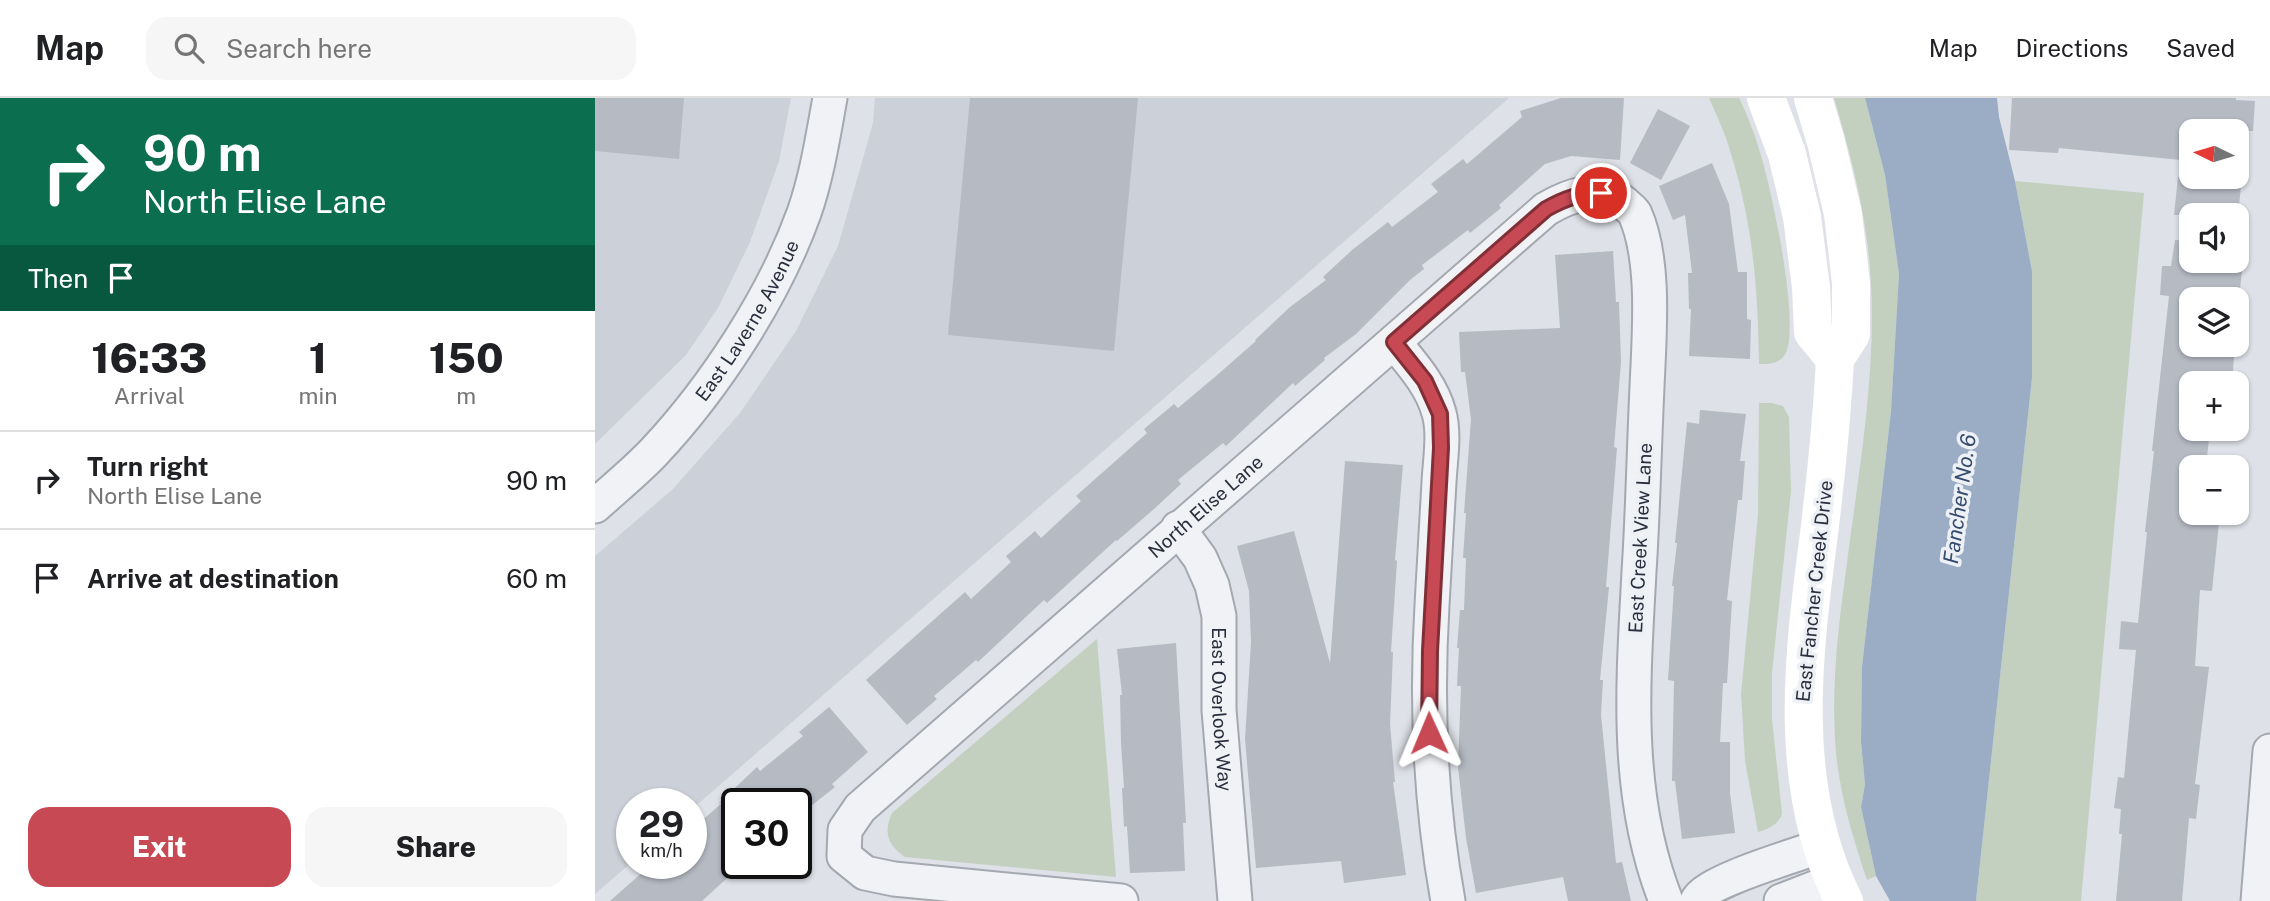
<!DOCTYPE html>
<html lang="en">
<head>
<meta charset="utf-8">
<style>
	:root { --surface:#fff; --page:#f6f6f6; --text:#202124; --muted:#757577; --line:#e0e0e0; --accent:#c64954 }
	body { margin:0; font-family:"Public Sans",sans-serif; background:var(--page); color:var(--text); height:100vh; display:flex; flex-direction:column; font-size:26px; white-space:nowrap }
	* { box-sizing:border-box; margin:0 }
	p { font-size:23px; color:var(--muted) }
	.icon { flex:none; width:38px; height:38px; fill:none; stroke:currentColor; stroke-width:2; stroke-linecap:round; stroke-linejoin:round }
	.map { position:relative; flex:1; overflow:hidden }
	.side { display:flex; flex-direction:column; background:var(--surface); width:595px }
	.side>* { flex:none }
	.banner { background:#0b6e4f; color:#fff; overflow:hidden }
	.needle { width:46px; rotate:275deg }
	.controls { position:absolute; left:1584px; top:21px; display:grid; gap:14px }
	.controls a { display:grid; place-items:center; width:70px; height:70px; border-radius:14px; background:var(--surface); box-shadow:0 2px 5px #0004; font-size:35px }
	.speed { position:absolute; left:21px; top:690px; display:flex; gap:14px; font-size:35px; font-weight:700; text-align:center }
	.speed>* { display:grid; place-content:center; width:91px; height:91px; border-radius:50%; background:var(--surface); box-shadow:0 2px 5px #0004; line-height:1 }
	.speed small { font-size:18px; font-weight:400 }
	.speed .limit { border:4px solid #111; border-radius:10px; background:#fff; color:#111 }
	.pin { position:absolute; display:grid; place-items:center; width:60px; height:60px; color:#fff; margin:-30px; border:4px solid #fff; border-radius:50%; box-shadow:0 2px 7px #0007 }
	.me { position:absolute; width:77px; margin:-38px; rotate:359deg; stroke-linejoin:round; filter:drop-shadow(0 0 5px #0008) }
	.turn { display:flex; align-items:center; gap:24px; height:147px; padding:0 28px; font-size:32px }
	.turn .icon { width:91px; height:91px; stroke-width:2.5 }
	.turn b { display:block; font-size:49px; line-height:60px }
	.then { display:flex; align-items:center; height:66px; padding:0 28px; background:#0003; gap:14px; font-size:26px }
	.eta { display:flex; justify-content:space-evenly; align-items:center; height:119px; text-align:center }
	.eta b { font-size:42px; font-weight:800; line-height:49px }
	.primary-button { display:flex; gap:14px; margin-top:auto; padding:14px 28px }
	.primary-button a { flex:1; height:80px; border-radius:21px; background:var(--accent); color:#fff; font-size:28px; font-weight:800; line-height:80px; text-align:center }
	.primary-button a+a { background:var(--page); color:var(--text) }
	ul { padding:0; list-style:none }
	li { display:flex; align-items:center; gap:21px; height:98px; padding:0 28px; border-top:2px solid var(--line) }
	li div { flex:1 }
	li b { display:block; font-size:26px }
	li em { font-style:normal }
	header { display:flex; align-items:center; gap:42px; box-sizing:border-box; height:98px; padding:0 35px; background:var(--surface); border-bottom:2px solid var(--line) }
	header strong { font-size:33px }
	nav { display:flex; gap:38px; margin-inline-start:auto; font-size:24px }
	.search { width:490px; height:63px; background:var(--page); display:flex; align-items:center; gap:18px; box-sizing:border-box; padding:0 24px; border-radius:21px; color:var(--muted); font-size:26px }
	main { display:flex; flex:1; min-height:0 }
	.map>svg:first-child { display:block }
</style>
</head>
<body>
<header>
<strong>Map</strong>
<div class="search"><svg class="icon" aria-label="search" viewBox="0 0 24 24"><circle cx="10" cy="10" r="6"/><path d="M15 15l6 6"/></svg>Search here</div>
<nav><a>Map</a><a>Directions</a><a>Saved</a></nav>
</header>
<main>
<section class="side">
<div class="banner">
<div class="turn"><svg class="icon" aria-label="right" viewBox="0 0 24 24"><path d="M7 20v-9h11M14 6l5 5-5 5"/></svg><div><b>90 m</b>North Elise Lane</div></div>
<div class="then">Then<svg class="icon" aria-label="arrive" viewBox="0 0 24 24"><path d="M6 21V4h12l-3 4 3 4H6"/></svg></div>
</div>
<div class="eta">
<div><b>16:33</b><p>Arrival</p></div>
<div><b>1</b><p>min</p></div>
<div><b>150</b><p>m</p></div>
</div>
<ul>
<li><svg class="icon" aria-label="right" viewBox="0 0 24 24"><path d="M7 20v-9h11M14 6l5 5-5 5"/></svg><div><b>Turn right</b><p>North Elise Lane</p></div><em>90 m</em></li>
<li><svg class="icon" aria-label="arrive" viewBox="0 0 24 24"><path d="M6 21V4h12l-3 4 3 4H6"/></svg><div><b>Arrive at destination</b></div><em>60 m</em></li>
</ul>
<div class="primary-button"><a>Exit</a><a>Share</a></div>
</section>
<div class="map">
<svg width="1675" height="803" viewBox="0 0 1675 803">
	<rect width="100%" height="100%" fill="#dee1e7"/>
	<!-- built -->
	<g fill="#ccd0d8">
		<polygon points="0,0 196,0 184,63 155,144 123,210 91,257 0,346"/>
		<polygon points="280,0 914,0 96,712 96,705 37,705 37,764 0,796 0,458 78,391 145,315 201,233 243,148 278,25"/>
	</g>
	<!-- green -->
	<g fill="#c3d0c0">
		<path d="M 1114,0 L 1144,0 C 1152,16 1159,34 1164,51 C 1175,84 1208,233 1189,258 C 1183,266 1173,266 1164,266 C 1163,191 1158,127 1136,56 C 1131,37 1122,18 1114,0 Z"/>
		<path d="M 1239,0 L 1270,0 L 1290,77 L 1304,176 L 1296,313 L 1267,569 L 1266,644 L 1270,686 L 1266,709 L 1281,778 L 1272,782 C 1258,740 1245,698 1241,654 C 1236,596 1242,538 1250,480 C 1262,383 1281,284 1276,186 C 1273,122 1257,61 1239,0 Z"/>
		<polygon points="1420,83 1549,95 1486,803 1381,803 1437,280 1437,173"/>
		<path d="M 1164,305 L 1177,305 L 1188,308 L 1194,319 L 1196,393 L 1177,575 L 1177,621 L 1187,716 C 1183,727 1174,731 1163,734 L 1150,663 L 1146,596 L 1163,416 Z"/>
		<path d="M 502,541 L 521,779 L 310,759 C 293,747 288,735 297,715 Z"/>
	</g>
	<!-- water -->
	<polygon fill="#9badc5" points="1270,0 1402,0 1404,19 1420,83 1437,173 1437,280 1381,803 1295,803 1281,778 1266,709 1270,686 1266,644 1267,569 1296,313 1304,176 1290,77"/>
	<!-- building -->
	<g fill="#b6bac3">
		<polygon points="0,0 89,0 84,61 0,53"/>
		<polygon points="375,0 543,0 519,253 353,237"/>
		<polygon points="966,0 1029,0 1025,62 976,58 950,66 904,107 906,110 875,135 873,132 827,167 829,171 815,182 761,236 729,260 730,262 700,288 698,285 631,348 628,345 583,382 586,386 559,411 522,443 521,442 452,505 449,502 383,564 381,562 339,598 342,601 312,627 271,582 370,494 376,501 416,464 411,458 440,433 446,440 486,403 481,398 552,335 549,331 579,306 583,310 621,278 661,243 660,242 695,209 731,182 728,179 757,152 793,124 797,129 843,94 836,86 868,61 872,66 927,19 925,13"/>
		<polygon points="1417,0 1641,0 1641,2 1660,3 1658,33 1596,33 1596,63 1464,50 1463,55 1414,52"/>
		<polygon points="1063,11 1095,28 1066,82 1035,65"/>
		<polygon points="1117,65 1134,106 1143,174 1152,174 1152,221 1156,222 1155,261 1094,258 1096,211 1094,211 1093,175 1097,175 1090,117 1078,122 1064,88"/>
		<polygon points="1583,79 1647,79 1643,117 1579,117"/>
		<polygon points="1580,142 1596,143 1596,163 1648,163 1644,201 1596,201 1596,247 1640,247 1637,284 1596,280 1596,331 1615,331 1612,359 1596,357 1596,415 1625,415 1617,493 1605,492 1600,568 1614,569 1600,686 1605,687 1601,721 1594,720 1587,803 1521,803 1527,736 1524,736 1526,711 1519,710 1523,679 1529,680 1541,552 1524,551 1526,523 1543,525 1552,434 1550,434 1559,353 1557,353 1574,198 1565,197 1567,168 1576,168"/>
		<polygon points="1018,153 1021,204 1024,204 1026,264 1019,349 1022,350 1011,489 1014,489 1005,582 1008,582 1006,617 1021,765 1027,764 1036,803 973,803 968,779 881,795 871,740 863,669 866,588 862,588 864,550 862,550 865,512 869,512 871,460 868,460 871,415 869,415 876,321 870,274 866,274 864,234 965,230 960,157"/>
		<polygon points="1105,312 1151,316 1145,363 1150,363 1147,402 1143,402 1132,502 1137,503 1132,585 1128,585 1125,644 1135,644 1135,695 1140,735 1087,741 1080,683 1077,683 1079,583 1073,582 1079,488 1077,488 1082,445 1080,445 1092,324 1104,326"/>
		<polygon points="750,363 808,367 800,462 802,463 796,554 798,554 795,626 800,684 798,684 811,777 749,785 746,763 661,770 650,641 656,544 654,493 642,448 699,433 735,565"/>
		<polygon points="581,545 591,725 588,725 590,773 535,775 532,728 529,729 527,690 529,690 526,645 525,597 527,597 522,551"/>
		<polygon points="234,609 273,654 237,686 240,689 211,712 206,705 142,705 142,771 107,803 15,803 58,765 96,765 96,732 127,705 124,705 162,669 165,673 208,638 204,634"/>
	</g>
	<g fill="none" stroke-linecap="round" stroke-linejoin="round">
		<defs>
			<g id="street">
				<path d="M 799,244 C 817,266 837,288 844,315 C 850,336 845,363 844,384 C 842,425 839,466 837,507 C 831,607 835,704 853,803"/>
				<path id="s1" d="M 0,408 C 20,390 41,373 59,354 C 120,289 179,198 209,115 C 222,78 228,38 235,0"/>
				<path id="s2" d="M 583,430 L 605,460 L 617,487 L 624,518 L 624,612 L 640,803"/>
				<path id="s3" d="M 526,803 L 299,781 L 270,775 L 249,758 L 250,732 L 265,710 L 951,111 C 973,98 1006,85 1029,105 C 1033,109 1038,112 1040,116 C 1061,163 1054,239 1052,289 C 1049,351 1048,413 1044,474 C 1038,586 1029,697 1071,803"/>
				<path d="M 1102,803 C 1110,783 1203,757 1226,748"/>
				<polyline points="1186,803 1238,783"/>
				<polyline points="1663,803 1675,653"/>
			</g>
		</defs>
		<!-- street casing -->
		<use href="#street" stroke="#a4a8b1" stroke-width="37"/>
		<!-- street -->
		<use href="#street" stroke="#f0f2f5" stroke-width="33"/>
		<!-- secondary -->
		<g stroke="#fff" stroke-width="38">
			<polyline points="1171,0 1192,56 1207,119 1216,189 1218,234 1240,261"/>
			<polyline points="1218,0 1231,44 1248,116 1256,185 1256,236 1240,261"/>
			<path d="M 1240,261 C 1237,319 1231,378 1224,436 C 1208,558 1191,689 1249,803"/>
		</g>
	</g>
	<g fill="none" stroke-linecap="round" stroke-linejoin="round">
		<defs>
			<path id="route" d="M 834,635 L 835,553 L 846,350 L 845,316 L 830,283 L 799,244 L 951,111 C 969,101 984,95 1006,95"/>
		</defs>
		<!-- route casing -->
		<use href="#route" stroke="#812f37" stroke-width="18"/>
		<!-- route -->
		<use href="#route" stroke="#c64954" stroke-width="12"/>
	</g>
	<g text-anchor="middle" stroke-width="7" stroke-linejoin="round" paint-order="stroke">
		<!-- street labels -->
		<g font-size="19" fill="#282e3d" stroke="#edf0f4">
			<text dy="7" stroke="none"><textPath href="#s1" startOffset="242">East Laverne Avenue</textPath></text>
			<text dy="7" stroke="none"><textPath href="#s3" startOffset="796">North Elise Lane</textPath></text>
			<text transform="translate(1045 440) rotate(-87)" y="7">East Creek View Lane</text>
			<text transform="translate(1219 493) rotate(-84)" y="7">East Fancher Creek Drive</text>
			<text dy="7" stroke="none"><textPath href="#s2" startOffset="192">East Overlook Way</textPath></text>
		</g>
		<!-- water labels -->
		<g font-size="21" font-style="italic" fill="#354b6e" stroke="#edf0f4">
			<text transform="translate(1365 401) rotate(-82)" y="7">Fancher No. 6</text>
		</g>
	</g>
</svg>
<div class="controls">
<a><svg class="needle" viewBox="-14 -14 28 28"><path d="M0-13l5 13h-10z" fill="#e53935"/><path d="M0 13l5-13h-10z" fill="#757577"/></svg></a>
<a><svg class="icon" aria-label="sound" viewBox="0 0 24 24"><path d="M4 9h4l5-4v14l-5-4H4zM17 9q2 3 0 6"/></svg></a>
<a><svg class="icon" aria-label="layers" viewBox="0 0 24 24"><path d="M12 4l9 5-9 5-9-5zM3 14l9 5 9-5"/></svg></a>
<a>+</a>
<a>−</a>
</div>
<div class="speed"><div>29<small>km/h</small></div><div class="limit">30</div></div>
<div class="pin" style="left:1006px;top:95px;background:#d93025"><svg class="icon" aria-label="arrive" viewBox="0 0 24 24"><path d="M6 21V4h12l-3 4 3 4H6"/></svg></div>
<svg class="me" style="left:834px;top:635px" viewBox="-20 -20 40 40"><path d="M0-17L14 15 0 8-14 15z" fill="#c64954" stroke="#fff" stroke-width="4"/></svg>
</div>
</main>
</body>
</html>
